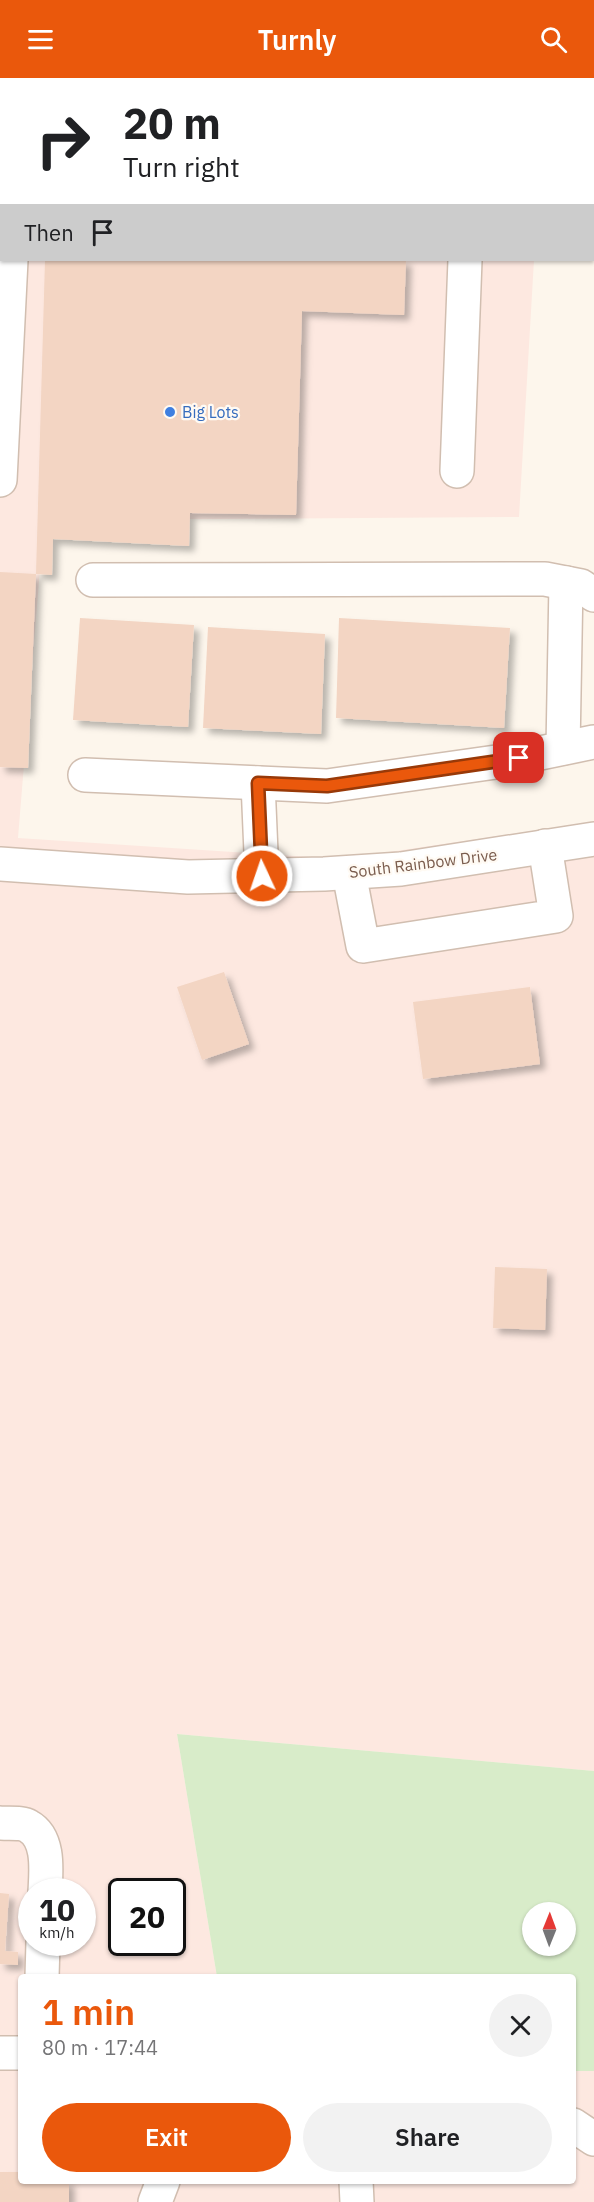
<!DOCTYPE html>
<html lang="en">
<head>
<meta charset="utf-8">
<style>
	:root { --surface:#fff; --page:#f2f2f2; --text:#202124; --muted:#757577; --accent:#ea580c }
	body { margin:0; font-family:"IBM Plex Sans",sans-serif; background:var(--page); color:var(--text); height:100vh; display:flex; flex-direction:column; font-size:22px; white-space:nowrap }
	* { box-sizing:border-box; margin:0 }
	p { font-size:20px; color:var(--muted) }
	.icon { flex:none; width:33px; height:33px; fill:none; stroke:currentColor; stroke-width:2; stroke-linecap:round; stroke-linejoin:round }
	.map { position:relative; flex:1; overflow:hidden }
	.side { position:absolute; left:18px; top:1896px; width:558px; height:210px; display:flex; flex-direction:column; background:var(--surface); border-radius:6px; box-shadow:0 2px 4px #0004 }
	.side>* { flex:none }
	.hud { position:absolute; left:0px; top:0px; width:594px; height:183px; box-shadow:0 2px 4px #0004; background:#fff; color:var(--text); overflow:hidden }
	.needle { width:39px; rotate:1deg }
	.tools { position:absolute; left:522px; top:1824px; display:grid; gap:12px }
	.tools a { display:grid; place-items:center; width:54px; height:54px; border-radius:50%; background:var(--surface); box-shadow:0 2px 4px #0004; font-size:30px }
	.speed { position:absolute; left:18px; top:1800px; display:flex; gap:12px; font-size:30px; font-weight:700; text-align:center }
	.speed>* { display:grid; place-content:center; width:78px; height:78px; border-radius:50%; background:var(--surface); box-shadow:0 2px 4px #0004; line-height:1 }
	.speed small { font-size:15px; font-weight:400 }
	.speed .limit { border:3px solid #111; border-radius:9px; background:#fff; color:#111 }
	.pin { position:absolute; display:grid; place-items:center; width:51px; height:51px; color:#fff; margin:-26px; border-radius:12px; box-shadow:0 3px 9px #0006 }
	.me { position:absolute; width:66px; margin:-33px; rotate:357deg; stroke-linejoin:round; filter:drop-shadow(0 0 4px #0008) }
	.turn { display:flex; align-items:center; gap:21px; height:126px; padding:0 24px; font-size:27px }
	.turn .icon { width:78px; height:78px; stroke-width:2.5 }
	.turn b { display:block; font-size:42px; line-height:51px }
	.then { display:flex; align-items:center; height:57px; padding:0 24px; background:#0003; gap:12px; font-size:22px }
	.round { display:grid; place-items:center; flex:none; width:63px; height:63px; border-radius:32px; background:var(--page) }
	.head { display:flex; align-items:center; justify-content:space-between; height:102px; padding:0 24px }
	h1 { font-size:36px; font-weight:600; line-height:45px; color:var(--accent) }
	.button { display:flex; gap:12px; margin-top:auto; padding:12px 24px }
	.button a { flex:1; height:69px; border-radius:36px; background:var(--accent); color:#fff; font-size:24px; font-weight:600; line-height:69px; text-align:center }
	.button a+a { background:var(--page); color:var(--text) }
	header { display:flex; justify-content:space-between; align-items:center; height:78px; padding:0 24px; background:var(--accent); color:#fff; font-size:27px; font-weight:600 }
	.map>svg:first-child { display:block }
</style>
</head>
<body>
<header><svg class="icon" aria-label="menu" viewBox="0 0 24 24"><path d="M4 6h16M4 12h16M4 18h16"/></svg>Turnly<svg class="icon" aria-label="search" viewBox="0 0 24 24"><circle cx="10" cy="10" r="6"/><path d="M15 15l6 6"/></svg></header>
<div class="map">
<svg width="594" height="2124" viewBox="0 0 594 2124">
	<defs>
		<filter id="shadow"><feDropShadow dx="5.5" dy="5.5" stdDeviation="3" flood-color="#0004"/></filter>
	</defs>
	<rect width="100%" height="100%" fill="#fdf6ec"/>
	<!-- commercial -->
	<path fill="#fde8e0" fill-rule="evenodd" d="M 0,0 L 594,0 L 593,40 L 592,2 L 2,2 L 2,182 L 534,182 L 519,439 L 44,442 L 18,760 L 341,781 L 594,744 L 594,1693 L 177,1656 L 217,1899 L 21,1899 L 21,2103 L 573,2103 L 573,1993 L 594,1993 L 594,2124 L 0,2124 ZM 32,1814 L 82,1814 L 82,1864 L 32,1864 ZM 122,1814 L 172,1814 L 172,1864 L 122,1864 Z"/>
	<!-- green -->
	<path fill="#d8ecc9" fill-rule="evenodd" d="M 177,1656 L 594,1693 L 594,1993 L 573,1993 L 573,1899 L 217,1899 ZM 532,1834 L 566,1834 L 566,1868 L 532,1868 Z"/>
	<!-- building -->
	<g fill="#f3d5c3" filter="url(#shadow)">
		<polygon points="45,182 406,182 404,237 302,233 296,437 190,435 189,468 53,461 52,497 36,496 28,690 0,689 0,494 36,496"/>
		<polygon points="80,540 194,547 188,649 73,642"/>
		<polygon points="339,540 510,550 504,650 336,640"/>
		<polygon points="208,549 325,556 321,656 203,650"/>
		<polygon points="224,894 249,966 202,982 177,909"/>
		<polygon points="530,909 540,986 423,1001 413,924"/>
		<polygon points="495,1189 547,1191 545,1252 493,1250"/>
		<polygon points="0,1815 9,1816 5,1873 18,1874 18,1887 0,1886"/>
		<polygon points="0,2094 21,2094 21,2103 69,2103 69,2124 0,2124"/>
	</g>
	<g fill="none" stroke-linecap="round" stroke-linejoin="round">
		<defs>
			<g id="minor">
				<polyline points="20,2 20,0"/>
				<polyline points="471,2 471,0"/>
				<polyline points="457,393 465,182"/>
				<polyline points="0,402 11,182"/>
				<polyline points="93,502 545,501 581,508 594,517"/>
				<polyline points="563,670 566,505"/>
				<polyline points="85,697 327,708 496,684 594,664"/>
				<polyline points="258,705 262,798"/>
				<polyline points="0,786 188,799 324,796 401,791 594,761"/>
				<polyline points="349,795 363,868 556,838 545,768"/>
				<path d="M 0,1745 C 8,1746 22,1744 28,1748 C 50,1760 46,1793 45,1814"/>
				<polyline points="42,1899 43,1864"/>
				<polyline points="0,1975 21,1975"/>
				<polyline points="573,2047 594,2061"/>
				<polyline points="356,2103 357,2124"/>
				<polyline points="155,2124 163,2103"/>
			</g>
		</defs>
		<!-- minor casing -->
		<use href="#minor" stroke="#d1beb0" stroke-width="36"/>
		<!-- minor -->
		<use href="#minor" stroke="#fff" stroke-width="33"/>
	</g>
	<g fill="none" stroke-linecap="round" stroke-linejoin="round">
		<defs>
			<polyline id="route" points="262,798 258,705 327,708 519,680"/>
		</defs>
		<!-- route casing -->
		<use href="#route" stroke="#983908" stroke-width="15"/>
		<!-- route -->
		<use href="#route" stroke="#ea580c" stroke-width="10"/>
	</g>
	<!-- markers -->
	<circle fill="#3f7fe0" stroke="#fffaf3" stroke-width="2" cx="170" cy="334" r="6"/>
	<g text-anchor="middle" stroke-width="4.5" stroke-linejoin="round" paint-order="stroke">
		<!-- shop labels -->
		<g font-size="16" fill="#366cbe" stroke="#fffaf3" text-anchor="start">
			<text x="182" y="340">Big Lots</text>
		</g>
		<!-- street labels -->
		<g font-size="16" fill="#7a5c4d" stroke="#fffaf3">
			<text transform="translate(423 785) rotate(-7)" y="6">South Rainbow Drive</text>
		</g>
	</g>
</svg>
<div class="tools">
<a><svg class="needle" viewBox="-14 -14 28 28"><path d="M0-13l5 13h-10z" fill="#e53935"/><path d="M0 13l5-13h-10z" fill="#757577"/></svg></a>
</div>
<div class="speed"><div>10<small>km/h</small></div><div class="limit">20</div></div>
<div class="pin" style="left:519px;top:680px;background:#d93025"><svg class="icon" aria-label="arrive" viewBox="0 0 24 24"><path d="M6 21V4h12l-3 4 3 4H6"/></svg></div>
<svg class="me" style="left:262px;top:798px" viewBox="-20 -20 40 40"><circle r="17" fill="#ea580c" stroke="#fff" stroke-width="3"/><path d="M0-11L8 9 0 5-8 9z" fill="#fff"/></svg>
<div class="hud">
<div class="turn"><svg class="icon" aria-label="right" viewBox="0 0 24 24"><path d="M7 20v-9h11M14 6l5 5-5 5"/></svg><div><b>20 m</b>Turn right</div></div>
<div class="then">Then<svg class="icon" aria-label="arrive" viewBox="0 0 24 24"><path d="M6 21V4h12l-3 4 3 4H6"/></svg></div>
</div>
<section class="side">
<div class="head"><div><h1>1 min</h1><p>80 m · 17:44</p></div><a class="round"><svg class="icon" aria-label="close" viewBox="0 0 24 24"><path d="M6 6l12 12M18 6L6 18"/></svg></a></div>
<div class="button"><a>Exit</a><a>Share</a></div>
</section>
</div>
</body>
</html>
